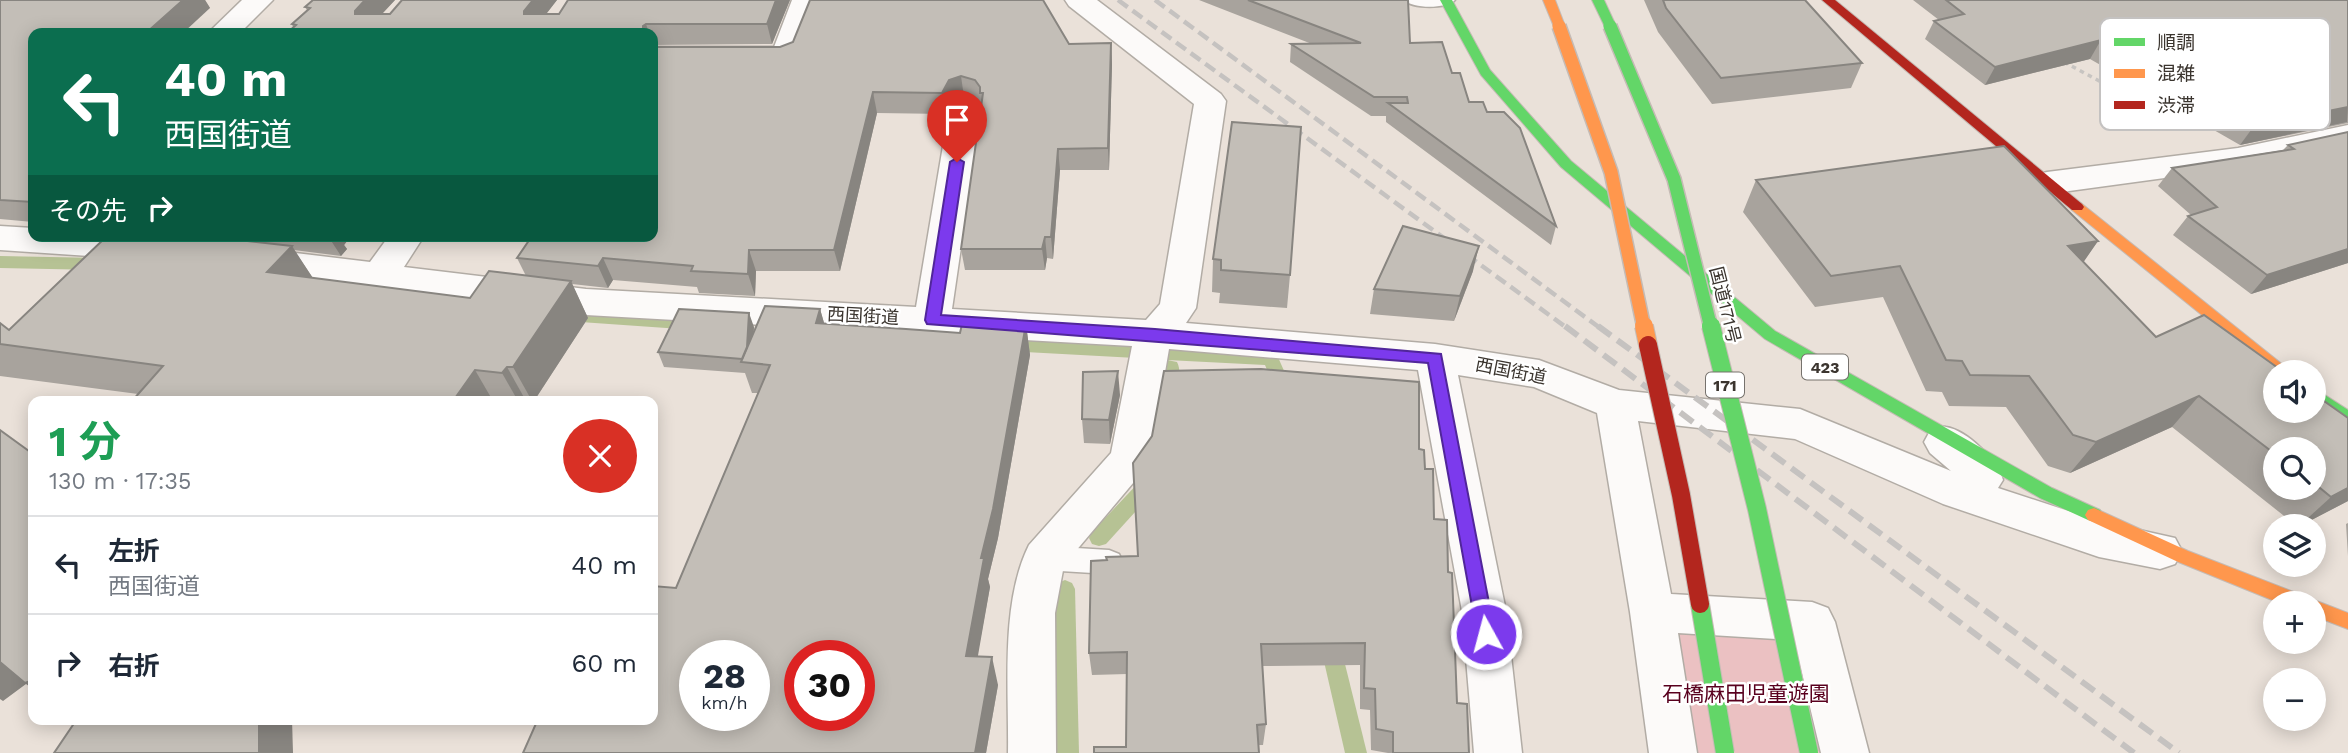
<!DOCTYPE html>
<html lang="ja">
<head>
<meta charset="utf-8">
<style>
	:root { --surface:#fff; --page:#f2f2f3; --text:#1f2937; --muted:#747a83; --line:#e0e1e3 }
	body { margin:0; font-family:"Work Sans","Noto Sans JP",sans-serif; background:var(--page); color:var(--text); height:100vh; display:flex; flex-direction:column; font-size:26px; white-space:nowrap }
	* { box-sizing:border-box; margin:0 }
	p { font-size:23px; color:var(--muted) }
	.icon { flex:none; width:38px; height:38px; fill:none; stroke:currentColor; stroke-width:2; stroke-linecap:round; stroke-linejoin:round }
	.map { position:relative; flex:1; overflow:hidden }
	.side { position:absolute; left:28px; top:396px; width:630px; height:329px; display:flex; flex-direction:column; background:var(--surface); border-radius:14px; box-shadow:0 4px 18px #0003 }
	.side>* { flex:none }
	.top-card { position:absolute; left:28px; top:28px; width:630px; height:214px; border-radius:14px; box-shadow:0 4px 18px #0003; background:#0b6e4f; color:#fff; overflow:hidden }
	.tools { position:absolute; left:2263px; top:360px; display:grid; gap:14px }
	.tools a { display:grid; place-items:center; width:63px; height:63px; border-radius:50%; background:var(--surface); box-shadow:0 4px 18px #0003; font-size:35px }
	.speed { position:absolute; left:679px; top:640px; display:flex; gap:14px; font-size:35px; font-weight:700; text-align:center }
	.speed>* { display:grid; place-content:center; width:91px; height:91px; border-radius:50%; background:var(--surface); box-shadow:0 4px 18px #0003; line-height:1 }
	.speed small { font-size:18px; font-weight:400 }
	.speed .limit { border:10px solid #d22; background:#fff; color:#111 }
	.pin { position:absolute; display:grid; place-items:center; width:60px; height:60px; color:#fff; margin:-72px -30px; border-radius:50% 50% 50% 0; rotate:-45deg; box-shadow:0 0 7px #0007 }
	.pin .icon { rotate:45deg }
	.me { position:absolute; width:77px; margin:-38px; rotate:353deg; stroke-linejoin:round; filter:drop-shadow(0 0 5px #0008) }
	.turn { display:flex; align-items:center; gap:24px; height:147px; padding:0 21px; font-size:32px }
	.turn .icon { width:91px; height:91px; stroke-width:2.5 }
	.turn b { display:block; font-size:49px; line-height:60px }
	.then { display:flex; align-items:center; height:66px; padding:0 21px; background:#0003; gap:14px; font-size:26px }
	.round { display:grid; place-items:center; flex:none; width:74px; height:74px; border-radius:37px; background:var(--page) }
	.overview { display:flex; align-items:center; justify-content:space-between; height:119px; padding:0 21px }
	h1 { font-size:42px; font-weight:700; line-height:52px; color:#1e9e55 }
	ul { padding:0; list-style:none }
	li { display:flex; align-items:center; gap:21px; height:98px; padding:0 21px; border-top:2px solid var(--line) }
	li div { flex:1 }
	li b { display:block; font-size:26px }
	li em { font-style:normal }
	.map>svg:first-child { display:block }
</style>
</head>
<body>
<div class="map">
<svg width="2348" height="753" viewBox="0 0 2348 753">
	<rect width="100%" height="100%" fill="#eae1d9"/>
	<!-- green -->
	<polygon fill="#ebc1c2" points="1675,627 1808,640 1835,753 1695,753"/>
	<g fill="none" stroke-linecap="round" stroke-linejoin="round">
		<!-- stream -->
		<g fill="#b6c294" fill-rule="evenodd">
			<polygon points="0,256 99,258 107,264 99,270 0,268"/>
			<polygon points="566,309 695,318 703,324 695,330 566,321 558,315"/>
			<path d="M 1006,339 L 1271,353 L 1277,355 L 1293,391 L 1290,396 L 1278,396 L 1265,365 L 1167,360 L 1177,362 C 1182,371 1179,390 1174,399 L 1162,399 L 1159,394 L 1162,371 L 1137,366 L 1136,358 L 1006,351 L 997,345 Z"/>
			<polygon points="1149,476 1156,479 1158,484 1156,489 1106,544 1099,546 1092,544 1089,538 1092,532 1142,479"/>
			<polygon points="1065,580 1072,583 1075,589 1079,753 1057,753 1055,589 1058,583"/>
			<polygon points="1330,635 1337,638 1340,644 1367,753 1345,753 1320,644 1323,638"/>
		</g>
		<defs>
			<g id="lane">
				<path d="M 1404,0 L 1455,0 C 1446,9 1413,9 1404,0 Z"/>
				<polygon points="1044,546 1109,550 1119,554 1123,562 1119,570 1109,574 1044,570 1034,566 1030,558 1034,550"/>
			</g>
			<g id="street">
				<polygon points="242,0 273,0 240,33 208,33"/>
				<polygon points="792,0 820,0 796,62 785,65 653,65 653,47 774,47"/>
				<path d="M 1065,0 L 1097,0 L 1221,94 L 1226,101 L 1196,308 L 1186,323 L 1435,344 L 1539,360 L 1619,390 L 1800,409 L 1951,471 L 1930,453 L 1924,442 L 1930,431 C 1935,429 1941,426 1946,427 C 1967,430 1998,461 2003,480 L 1998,488 L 2099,521 L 2175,538 L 2182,551 L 2175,564 L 2160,569 L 2099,557 L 1943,504 L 1795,439 L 1638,421 L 1671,594 L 1812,602 L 1828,608 L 1835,622 L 1869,753 L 1821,753 L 1794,640 L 1678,633 L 1697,753 L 1649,753 L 1630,612 L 1597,413 L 1534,387 L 1458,375 L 1506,611 L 1522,753 L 1474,753 L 1462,611 L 1418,370 L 1169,349 L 1150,459 L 1144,470 L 1064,565 L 1055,613 L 1056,753 L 1008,753 C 1009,689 1000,603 1029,545 L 1111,453 L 1132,346 L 586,315 L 254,272 L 241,269 L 236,260 L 241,251 L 254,248 L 370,262 L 389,236 L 424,236 L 404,267 L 586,289 L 916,307 L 949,110 L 954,103 L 965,100 L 976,103 L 981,110 L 952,309 L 1146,320 L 1160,304 L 1194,104 L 1069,6 Z"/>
				<polygon points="2348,125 2348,145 2238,168 2047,194 2035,191 2030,183 2035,175 2047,172 2238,148"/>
				<polygon points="0,226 33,228 33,236 149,236 161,240 167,248 161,256 149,260 0,250"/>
			</g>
			<g id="fast">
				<polygon points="1440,0 1452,0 1490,70 1571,161 1775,331 2052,488 2100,510 2103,515 2100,520 2094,522 2088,520 2040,498 1765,339 1561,167 1481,75"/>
				<polygon points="1592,0 1604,0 1616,26 1614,29 1606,29"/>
				<polygon points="2314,388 2348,410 2348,424 2314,402"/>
			</g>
			<g id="slow">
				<polygon points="1543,0 1555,0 1565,26 1563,29 1555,29"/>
				<polygon points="2077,202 2082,204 2293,373 2275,374 2072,210 2070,207 2072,204"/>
				<polygon points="2094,508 2188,551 2309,598 2311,601 2314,600 2348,613 2348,629 2314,616 2314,604 2282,604 2176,561 2088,520 2085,515 2088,510"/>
			</g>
			<polygon id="jam" points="1822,0 1835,0 2082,204 2084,207 2082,210 2072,210"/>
		</defs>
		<!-- lane casing -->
		<use href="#lane" stroke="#b2aca5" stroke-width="3"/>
		<!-- street casing -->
		<use href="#street" stroke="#b2aca5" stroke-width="3"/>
		<!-- fast casing -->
		<use href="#fast" stroke="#c5bbb5" stroke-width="2"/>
		<!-- slow casing -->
		<use href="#slow" stroke="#c5bbb5" stroke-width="2"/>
		<!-- jam casing -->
		<use href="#jam" stroke="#c5bbb5" stroke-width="2"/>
		<!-- path -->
		<polyline stroke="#c7c4c1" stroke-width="3.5" stroke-dasharray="4.5 4.5" stroke-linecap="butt" points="2064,62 2179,124"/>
		<!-- lane -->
		<use href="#lane" fill="#fcfaf9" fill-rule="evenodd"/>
		<!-- street -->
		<use href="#street" fill="#fcfaf9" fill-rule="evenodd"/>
		<!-- fast -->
		<use href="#fast" fill="#63d668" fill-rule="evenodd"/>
		<!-- slow -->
		<use href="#slow" fill="#ff974d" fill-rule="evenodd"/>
		<!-- jam -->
		<use href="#jam" fill="#b3261e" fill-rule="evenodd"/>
		<!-- rail-far1 -->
		<g stroke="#c5c2c0" stroke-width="4.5" stroke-dasharray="12 6" stroke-linecap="butt">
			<polyline points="1118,0 1567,328"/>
			<polyline points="1155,0 1600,328"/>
		</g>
		<!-- rail -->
		<g stroke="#c5c2c0" stroke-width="6" stroke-dasharray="16 8" stroke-linecap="butt">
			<polyline points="1565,326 2134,753"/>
			<polyline points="1598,326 2179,753"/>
		</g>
		<defs>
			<polyline id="fast-bridge-far1" points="1610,26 1674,179 1711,328"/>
			<g id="fast-bridge">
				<polyline points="1711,326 1757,509 1809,753"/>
				<polyline points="1700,604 1725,753"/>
			</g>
			<polyline id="slow-bridge-far1" points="1559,26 1611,172 1644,328"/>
			<polyline id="slow-bridge" points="1644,326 1648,345"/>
			<polyline id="jam-bridge" points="1648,345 1681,495 1700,604"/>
		</defs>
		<!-- fast-bridge-far1 casing -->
		<use href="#fast-bridge-far1" stroke="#c5bbb5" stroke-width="16" stroke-linecap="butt"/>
		<!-- fast-bridge casing -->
		<use href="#fast-bridge" stroke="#c5bbb5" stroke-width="20" stroke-linecap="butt"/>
		<!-- slow-bridge-far1 casing -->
		<use href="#slow-bridge-far1" stroke="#c5bbb5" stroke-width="16" stroke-linecap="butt"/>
		<!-- slow-bridge casing -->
		<use href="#slow-bridge" stroke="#c5bbb5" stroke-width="20" stroke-linecap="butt"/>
		<!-- jam-bridge casing -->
		<use href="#jam-bridge" stroke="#c5bbb5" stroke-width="20" stroke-linecap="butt"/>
		<!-- fast-bridge-far1 -->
		<use href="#fast-bridge-far1" stroke="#63d668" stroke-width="13"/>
		<!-- fast-bridge -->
		<use href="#fast-bridge" stroke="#63d668" stroke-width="18"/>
		<!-- slow-bridge-far1 -->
		<use href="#slow-bridge-far1" stroke="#ff974d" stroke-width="13"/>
		<!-- slow-bridge -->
		<use href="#slow-bridge" stroke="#ff974d" stroke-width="18"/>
		<!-- jam-bridge -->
		<use href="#jam-bridge" stroke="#b3261e" stroke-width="18"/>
	</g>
	<!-- wall -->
	<g fill="#a8a39d" fill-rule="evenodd">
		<polygon points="0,0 205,0 210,8 33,33 33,222 0,219"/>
		<polygon points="313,0 395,0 382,14 390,14 402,0 557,0 546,14 790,0 772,44 653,45 653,33 287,33 293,27 292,24 307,10 305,7"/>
		<polygon points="810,0 1044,0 1044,2 1069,44 1111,43 1112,64 1109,170 1060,170 1053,259 1047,258 1045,270 965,270 961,249 981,106 978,101 964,97 952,101 946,114 877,113 840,271 756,271 755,296 699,293 697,287 613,280 608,288 572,284 588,318 534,401 132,401 138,394 0,376 0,323 9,330 107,236 351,236 344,245 347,249 341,256 294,250 313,278 470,298 526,276 517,258 780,47 793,42"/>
		<polygon points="1199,0 1408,0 1410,43 1452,73 1469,102 1487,112 1556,226 1551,245 1386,122 1386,116 1371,116 1290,62 1291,44 1312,44"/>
		<polygon points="1644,0 1805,0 1862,63 1851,88 1712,104 1658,32"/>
		<polygon points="1913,0 2348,0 2348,123 2240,145 2090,59 1985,85 1925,39 1934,21 1939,20"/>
		<polygon points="1232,122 1290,275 1287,308 1219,303 1220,293 1212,292 1213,259"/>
		<polygon points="2348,132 2348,263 2251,294 2173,235 2188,216 2191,215 2158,186 2172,168 2283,150 2288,145"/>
		<path d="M 1756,180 L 2098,241 L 2083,262 L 2156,337 L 2348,418 L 2348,501 L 2298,527 L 2172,427 L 2070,473 L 2048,466 L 2006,407 L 1949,406 L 1942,392 L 1926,391 L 1883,297 L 1815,307 L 1743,212 ZM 2275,450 L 2314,450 L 2314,488 L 2275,488 Z"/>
		<polygon points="1473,271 1454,321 1370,314 1374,289"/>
		<polygon points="820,309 824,323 960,333 1026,324 1030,355 998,538 988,579 990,587 977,657 998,685 986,753 523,753 676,588 758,393 752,393 745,373 664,367 658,352 754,327 753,333"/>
		<polygon points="1120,395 1110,444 1084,443 1082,419"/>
		<polygon points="1419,449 1425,469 1434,519 1448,572 1457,703 1469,753 1388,753 1371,750 1370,710 1360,709 1360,665 1262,666 1266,724 1263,745 1126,747 1127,674 1092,675 1089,653 1106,560 1137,556"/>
		<polygon points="2348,523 2348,556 2346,524"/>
	</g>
	<!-- shaded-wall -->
	<g fill="#888580">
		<polygon points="183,0 205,0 210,8 183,33 146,33"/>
		<polygon points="365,0 395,0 366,31 355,14 355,11"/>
		<polygon points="533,0 557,0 533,31 524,14 524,11"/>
		<polygon points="776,0 790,0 772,44 767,24"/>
		<polygon points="646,24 649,33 643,33 643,26"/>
		<polygon points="2101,40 2090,59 1985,85 1995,67"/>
		<polygon points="1111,43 1112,64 1109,170 1108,148"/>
		<polygon points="961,76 964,97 952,101 946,114 942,93 949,80"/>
		<polygon points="873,92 877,113 840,271 834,250"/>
		<polygon points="2348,107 2347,122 2240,145 2254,126"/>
		<polygon points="1058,149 1060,170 1053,259 1051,237"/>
		<polygon points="328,236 351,236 344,245 347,249 341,256"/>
		<polygon points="1045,237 1047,258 1045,270 1042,249"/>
		<polygon points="2098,241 2076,273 2068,246"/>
		<polygon points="292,246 316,283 267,272"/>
		<polygon points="1479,246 1473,271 1454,321 1460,296"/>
		<polygon points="2348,249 2348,263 2251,294 2267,275"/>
		<polygon points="749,250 756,271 755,296 748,274"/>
		<polygon points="603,258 613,280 608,288 598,266"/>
		<polygon points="571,281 588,318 534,401 532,401 513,367"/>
		<polygon points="820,309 829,340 816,323"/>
		<polygon points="749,313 754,327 752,363 747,360"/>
		<polygon points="1026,324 1030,355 998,538 988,579 990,587 973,684 966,656 981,558"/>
		<polygon points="507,367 526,401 518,401 502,373"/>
		<polygon points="475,370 493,401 453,401"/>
		<polygon points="1118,371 1120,395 1110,444 1109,420"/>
		<polygon points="2199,396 2172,427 2070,473 2096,442"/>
		<polygon points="2348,488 2348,501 2298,527 2331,497"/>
		<polygon points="992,657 998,685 986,753 975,753"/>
		<polygon points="0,661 33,680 33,689 26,684 3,701 0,699"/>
		<polygon points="259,719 292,719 293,753 259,753"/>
	</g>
	<!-- building -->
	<g fill="#c3beb7" stroke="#888580" stroke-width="2" fill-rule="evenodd">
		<polygon points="0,0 183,0 146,33 33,33 33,202 0,200"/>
		<polygon points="313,0 365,0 355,11 355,14 390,14 402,0 533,0 524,11 524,14 559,14 568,0 776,0 767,24 646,24 643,26 643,33 287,33 296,25 292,24 310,8 305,7"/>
		<polygon points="810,0 1043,0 1069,44 1111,43 1108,148 1058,149 1051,237 1045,237 1042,249 961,249 983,93 980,93 980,87 975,80 961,76 949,80 942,93 873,92 834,250 749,250 748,274 691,271 693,266 603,258 598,266 517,258 532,236 653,236 653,47 780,47 793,42"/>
		<polygon points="1248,0 1408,0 1410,43 1442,42 1452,73 1460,73 1469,102 1483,102 1487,112 1504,112 1520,128 1556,226 1388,103 1408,103 1407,97 1374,97 1291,44 1361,43"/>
		<polygon points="1663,0 1805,0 1862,63 1721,78 1666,8"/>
		<polygon points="1946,0 2348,0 2348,107 2254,126 2101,40 1995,67 1934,21 1964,14"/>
		<polygon points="1232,122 1301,127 1290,275 1221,270 1221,260 1213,259"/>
		<polygon points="2348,132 2348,249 2267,275 2188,216 2217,207 2172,168 2294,149 2288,145"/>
		<polygon points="2004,146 2098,241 2068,246 2156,337 2204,315 2285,373 2275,373 2275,411 2314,411 2314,394 2348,418 2348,488 2331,497 2314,483 2314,450 2275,450 2275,454 2199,396 2096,442 2073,435 2029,376 1970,375 1962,361 1946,360 1900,266 1831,276 1756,180"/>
		<polygon points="1403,226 1479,246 1460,296 1374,289"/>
		<polygon points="107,236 203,236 292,246 267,272 470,298 489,271 571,281 513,367 507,367 502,373 475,370 453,401 132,401 163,366 0,344 0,323 9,330"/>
		<path d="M 765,306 L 820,309 L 816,323 L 906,329 L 960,333 L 963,320 L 1026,324 L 993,509 L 981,558 L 984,558 L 966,656 L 992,657 L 975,753 L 523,753 L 538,719 L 653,719 L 653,586 L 676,588 L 770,365 L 741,362 ZM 695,656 L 754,656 L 754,716 L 695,716 ZM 800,656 L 859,656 L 859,716 L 800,716 Z"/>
		<polygon points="679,309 749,313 747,347 742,359 658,352"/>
		<polygon points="1261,369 1419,382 1419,449 1424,450 1425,469 1433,469 1434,519 1447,520 1448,572 1452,573 1457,703 1467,704 1469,753 1393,753 1393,732 1376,729 1375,689 1364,688 1365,643 1261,644 1266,724 1257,725 1259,753 1094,753 1094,747 1126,747 1127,652 1089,653 1091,561 1107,560 1106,557 1138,556 1133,463 1152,436 1164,371"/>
		<polygon points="1118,371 1109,420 1082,419 1083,372"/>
		<polygon points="0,430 33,454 33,680 25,683 0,662"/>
		<polygon points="77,719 259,719 259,753 54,753"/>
	</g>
	<!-- route -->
	<polygon fill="#7c3aed" stroke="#51269a" stroke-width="2" points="957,158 964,162 941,315 1155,329 1441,354 1495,634 1493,640 1486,643 1479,640 1477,634 1428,363 927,324 925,320 950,162"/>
	<g text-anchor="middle" stroke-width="5" stroke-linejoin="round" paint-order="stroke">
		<!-- shield labels -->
		<g fill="#fff" stroke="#76726d" stroke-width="2">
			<rect x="1802" y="354.5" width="46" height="25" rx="5"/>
			<rect x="1706" y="372.5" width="38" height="25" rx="5"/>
		</g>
		<g font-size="16" font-weight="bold" fill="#3b352f">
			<text x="1825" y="373">423</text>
			<text x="1725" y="391">171</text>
		</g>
		<!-- street labels -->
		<g font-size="18" fill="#3b352f" stroke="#fff">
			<text transform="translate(1725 305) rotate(76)" y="6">国道171号</text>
			<text transform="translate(863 316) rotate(3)" y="6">西国街道</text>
			<text transform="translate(1511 371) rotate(11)" y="6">西国街道</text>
		</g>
		<!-- near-park labels -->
		<g font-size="21" fill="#59001e" stroke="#fff">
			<text x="1746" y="701">石橋麻田児童遊園</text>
		</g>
	</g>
	<!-- legend -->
	<rect x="2100" y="18" width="230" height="112" rx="10" fill="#fff" stroke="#c4c2c1" stroke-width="2"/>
	<rect x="2114" y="38" width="31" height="8" fill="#63d668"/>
	<rect x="2114" y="69" width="31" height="9" fill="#ff974d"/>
	<rect x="2114" y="101" width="31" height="8" fill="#b3261e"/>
	<g font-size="19" fill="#3b352f">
		<text x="2157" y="49">順調</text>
		<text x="2157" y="80">混雑</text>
		<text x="2157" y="112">渋滞</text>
	</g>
</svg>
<div class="tools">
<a><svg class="icon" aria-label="sound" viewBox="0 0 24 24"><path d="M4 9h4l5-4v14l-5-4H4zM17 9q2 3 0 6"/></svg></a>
<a><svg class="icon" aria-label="search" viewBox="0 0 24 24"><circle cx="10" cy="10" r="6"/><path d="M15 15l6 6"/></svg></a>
<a><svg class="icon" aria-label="layers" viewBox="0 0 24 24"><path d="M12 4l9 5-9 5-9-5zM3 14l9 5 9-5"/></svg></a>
<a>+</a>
<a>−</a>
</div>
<div class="speed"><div>28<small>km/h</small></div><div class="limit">30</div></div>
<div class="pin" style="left:957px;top:162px;background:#d93025"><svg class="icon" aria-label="arrive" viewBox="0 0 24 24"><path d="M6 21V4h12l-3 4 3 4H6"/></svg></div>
<svg class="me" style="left:1486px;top:634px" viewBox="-20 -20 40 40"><circle r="17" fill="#7c3aed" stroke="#fff" stroke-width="3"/><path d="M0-11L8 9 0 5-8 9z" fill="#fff"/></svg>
<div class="top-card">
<div class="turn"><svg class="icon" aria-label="left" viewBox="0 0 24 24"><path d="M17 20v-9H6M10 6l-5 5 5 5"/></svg><div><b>40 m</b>西国街道</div></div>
<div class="then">その先<svg class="icon" aria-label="right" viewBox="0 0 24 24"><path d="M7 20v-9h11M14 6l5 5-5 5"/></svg></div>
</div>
<section class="side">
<div class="overview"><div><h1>1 分</h1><p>130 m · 17:35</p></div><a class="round" style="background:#d93025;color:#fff"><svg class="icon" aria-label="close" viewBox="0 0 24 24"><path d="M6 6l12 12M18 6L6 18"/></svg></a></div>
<ul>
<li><svg class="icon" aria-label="left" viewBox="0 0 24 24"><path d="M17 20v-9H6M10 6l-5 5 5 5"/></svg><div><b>左折</b><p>西国街道</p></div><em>40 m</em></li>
<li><svg class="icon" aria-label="right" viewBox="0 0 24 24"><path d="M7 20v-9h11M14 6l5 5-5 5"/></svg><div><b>右折</b></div><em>60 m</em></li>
</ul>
</section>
</div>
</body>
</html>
